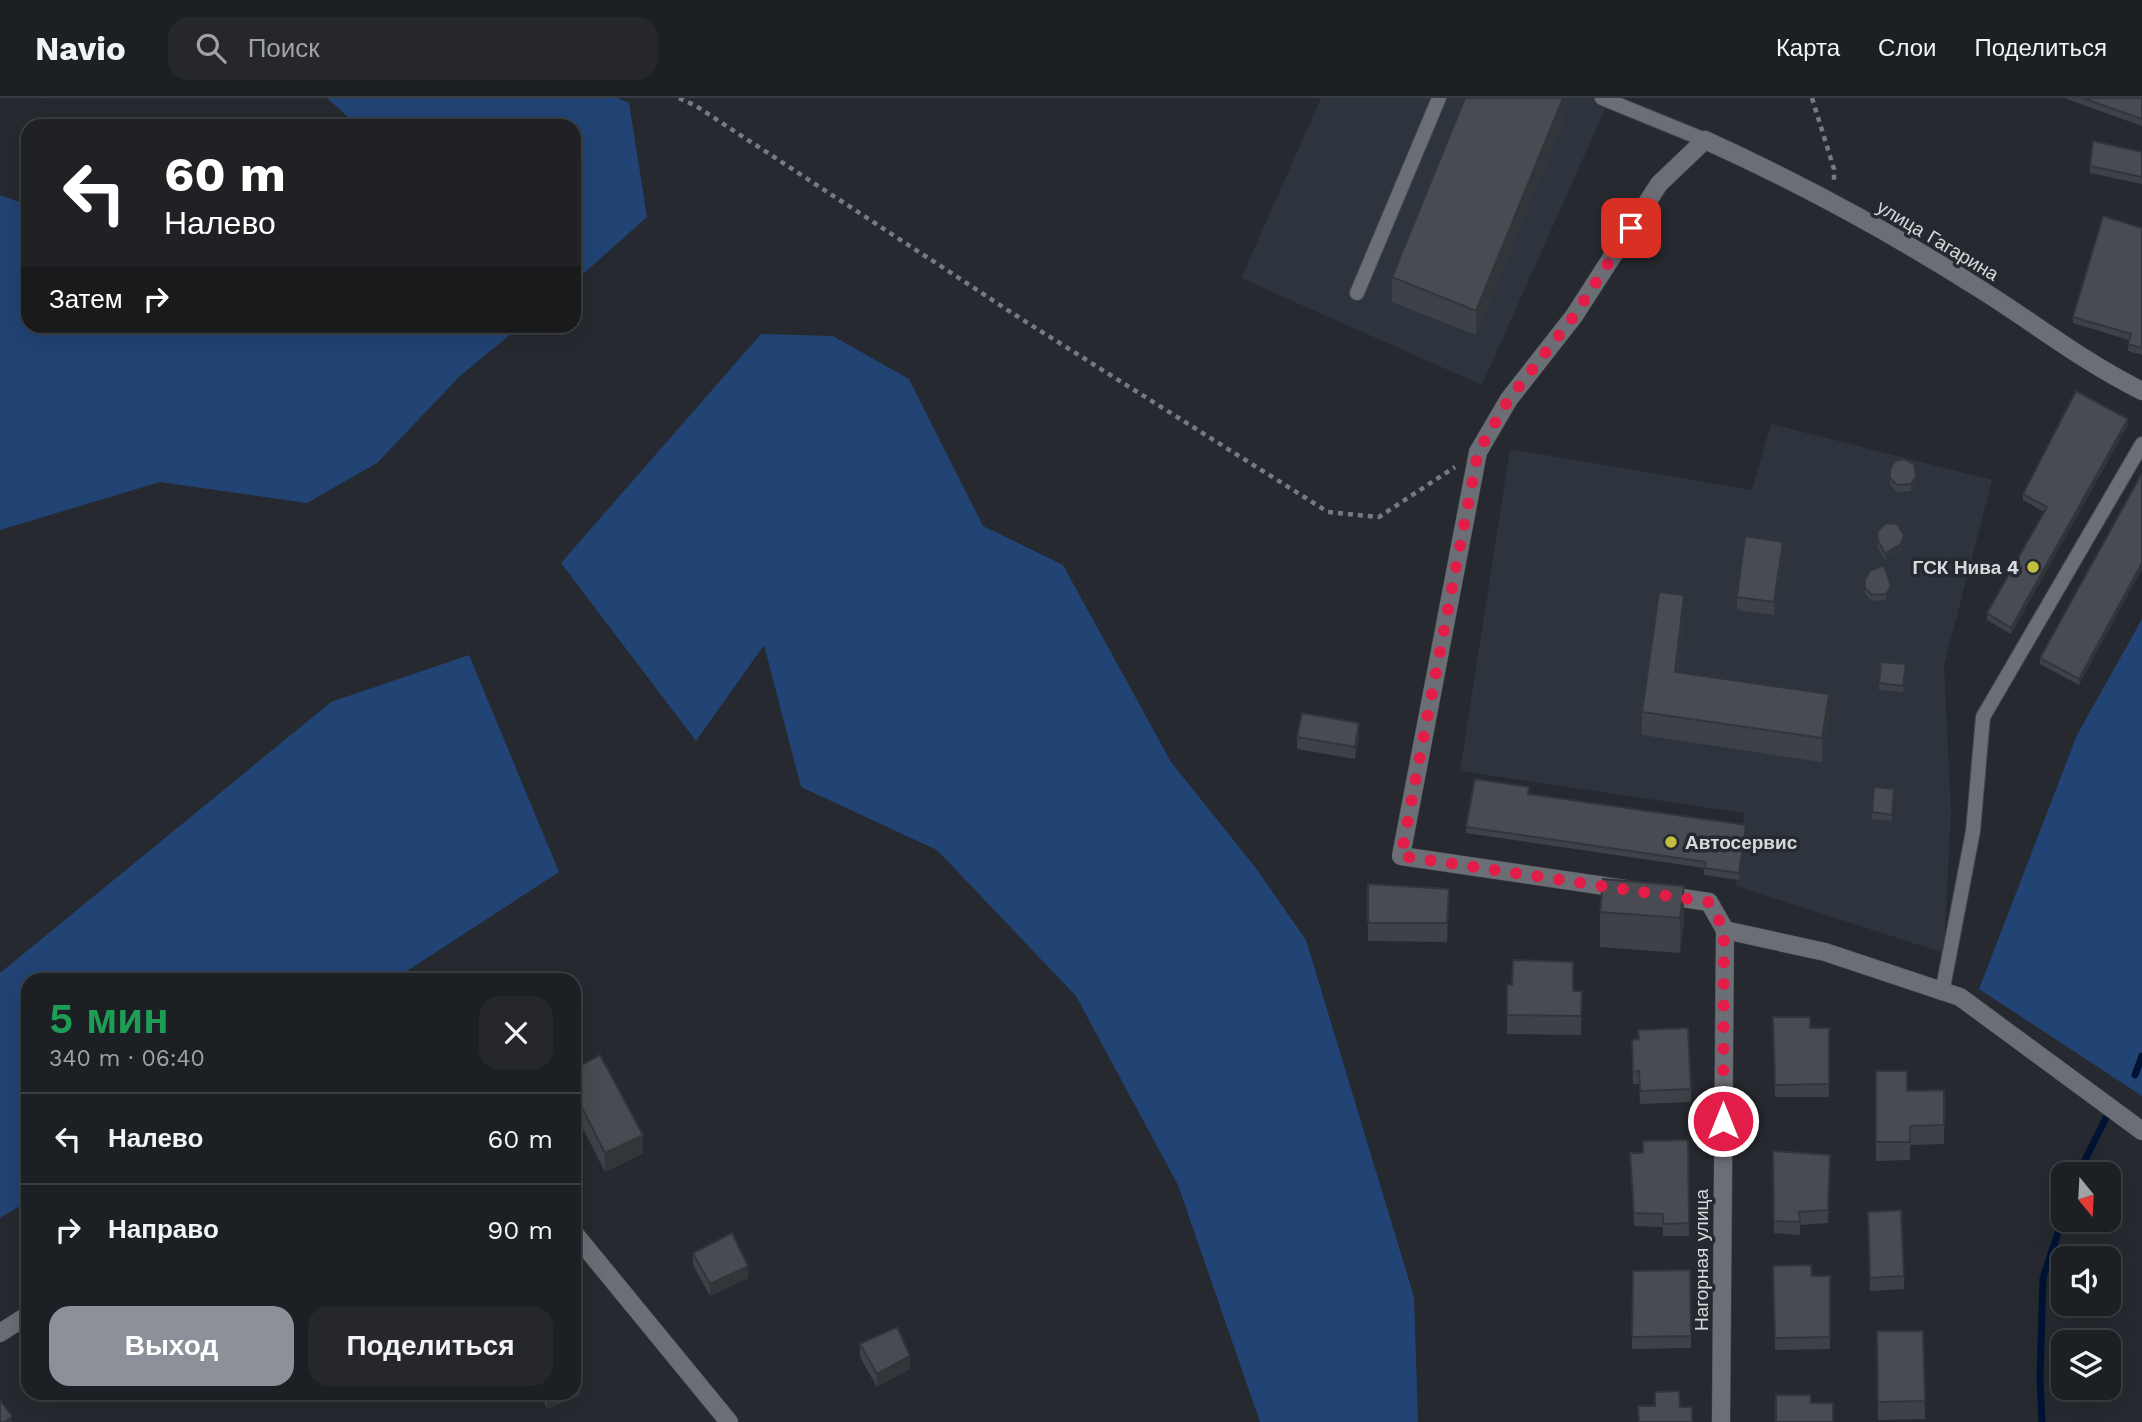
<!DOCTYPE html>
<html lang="ru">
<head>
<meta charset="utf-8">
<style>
	:root { --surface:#1c1f23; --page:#25272b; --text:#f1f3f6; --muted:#a0a2a6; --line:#3a3d41; --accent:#8c9099 }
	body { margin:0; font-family:"Work Sans",sans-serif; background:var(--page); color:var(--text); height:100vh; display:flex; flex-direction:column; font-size:26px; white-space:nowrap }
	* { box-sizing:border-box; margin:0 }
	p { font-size:23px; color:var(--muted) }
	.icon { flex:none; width:38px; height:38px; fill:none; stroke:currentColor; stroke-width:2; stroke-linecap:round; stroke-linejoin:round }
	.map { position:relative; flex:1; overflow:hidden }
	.sheet { position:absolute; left:21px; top:875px; width:560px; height:427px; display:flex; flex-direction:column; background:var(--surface); border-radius:21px; box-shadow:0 7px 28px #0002,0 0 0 2px var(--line) }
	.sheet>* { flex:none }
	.banner { position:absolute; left:21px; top:21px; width:560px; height:214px; border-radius:21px; box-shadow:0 7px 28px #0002,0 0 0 2px var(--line); background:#202124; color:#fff; overflow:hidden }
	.needle { width:46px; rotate:162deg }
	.fabs { position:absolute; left:2051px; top:1064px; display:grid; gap:14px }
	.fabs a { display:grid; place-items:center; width:70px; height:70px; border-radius:14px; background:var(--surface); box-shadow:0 7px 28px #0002,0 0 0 2px var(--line); font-size:35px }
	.pin { position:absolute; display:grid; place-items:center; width:60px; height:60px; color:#fff; margin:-30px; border-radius:14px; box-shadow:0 4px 10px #0006 }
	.me { position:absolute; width:77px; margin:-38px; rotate:0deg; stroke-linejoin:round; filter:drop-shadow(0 0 5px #0008) }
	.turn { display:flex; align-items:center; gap:24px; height:147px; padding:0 28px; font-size:32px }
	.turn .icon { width:91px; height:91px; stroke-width:2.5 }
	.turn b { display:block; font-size:49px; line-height:60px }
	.then { display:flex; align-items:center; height:66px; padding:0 28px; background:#0003; gap:14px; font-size:26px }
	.round { display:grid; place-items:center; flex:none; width:74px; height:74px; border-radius:21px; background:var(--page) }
	.summary { display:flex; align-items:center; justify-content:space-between; height:119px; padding:0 28px }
	h1 { font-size:42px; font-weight:600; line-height:52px; color:#1e9e55 }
	.cta { display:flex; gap:14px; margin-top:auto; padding:14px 28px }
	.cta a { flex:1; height:80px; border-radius:21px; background:var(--accent); color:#fff; font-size:28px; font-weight:600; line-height:80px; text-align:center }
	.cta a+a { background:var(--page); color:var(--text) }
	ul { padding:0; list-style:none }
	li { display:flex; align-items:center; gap:21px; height:91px; padding:0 28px; border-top:2px solid var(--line) }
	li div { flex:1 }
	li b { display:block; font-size:26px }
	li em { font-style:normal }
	header { display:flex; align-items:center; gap:42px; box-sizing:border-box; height:98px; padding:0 35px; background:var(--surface); border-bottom:2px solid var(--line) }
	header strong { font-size:33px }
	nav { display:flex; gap:38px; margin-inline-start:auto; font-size:24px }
	.search { width:490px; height:63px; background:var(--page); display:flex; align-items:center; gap:18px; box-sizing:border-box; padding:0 24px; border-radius:21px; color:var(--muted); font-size:26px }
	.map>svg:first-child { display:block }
</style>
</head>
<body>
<header>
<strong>Navio</strong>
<div class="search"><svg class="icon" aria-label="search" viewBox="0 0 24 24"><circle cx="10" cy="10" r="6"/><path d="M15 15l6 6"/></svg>Поиск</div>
<nav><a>Карта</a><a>Слои</a><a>Поделиться</a></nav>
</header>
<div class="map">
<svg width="2142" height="1324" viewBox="0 0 2142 1324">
	<rect width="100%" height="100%" fill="#26292f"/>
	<!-- built -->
	<g fill="#2d343e">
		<polygon points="1321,0 1610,0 1482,287 1241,180"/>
		<polygon points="1771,326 1992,382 1944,568 1951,712 1944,855 1736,788 1744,715 1460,673 1510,351 1752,392"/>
	</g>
	<!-- green -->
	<g fill="#214475">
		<polygon points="327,0 617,0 629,5 647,119 574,184 574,28 358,28"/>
		<polygon points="0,97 28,107 28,228 521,228 460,278 377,365 307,405 160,384 0,432"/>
		<polygon points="761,236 833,238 909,281 983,428 1063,467 1171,664 1255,769 1306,842 1414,1199 1418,1324 1260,1324 1178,1087 1076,898 937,752 801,689 764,547 696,643 561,465"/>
		<polygon points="2142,521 2142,998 1979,891 2077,637"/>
		<polygon points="469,557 559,774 393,882 28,882 28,1103 0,1120 0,875 331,604"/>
	</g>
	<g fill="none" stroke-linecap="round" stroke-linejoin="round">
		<!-- stream -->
		<g stroke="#011333" stroke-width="7">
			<polyline points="2135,977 2142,958"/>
			<polyline points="2078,1076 2107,1018"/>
			<polyline points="2042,1324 2040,1280 2043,1180 2063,1120"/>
		</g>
		<defs>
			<g id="service">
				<polyline points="1602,0 1705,42"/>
				<polyline points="1357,195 1439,0"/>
				<polyline points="1942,895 1973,733 1983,619 2142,346"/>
			</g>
			<g id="minor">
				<path d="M 1625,791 L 1401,758 L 1478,354 L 1509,301 L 1574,218 L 1659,86 L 1705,42 C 1800,85 1892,135 1980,191 C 2036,226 2082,263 2142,293"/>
				<polyline points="1663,797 1709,804 1725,832 1825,854 1960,899 2142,1033"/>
				<polyline points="574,1135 729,1324"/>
				<polyline points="0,1235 28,1217"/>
				<polyline points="1721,1324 1725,832"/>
			</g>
		</defs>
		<!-- service casing -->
		<use href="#service" stroke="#43464a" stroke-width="16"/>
		<!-- minor casing -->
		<use href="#minor" stroke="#43464a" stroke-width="19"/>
		<!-- path -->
		<g stroke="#777a7f" stroke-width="4.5" stroke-dasharray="5 5" stroke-linecap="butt">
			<polyline points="679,0 696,8 1023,222 1328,414 1379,419 1455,369"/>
			<polyline points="1812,0 1834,71 1834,83"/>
		</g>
		<!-- service -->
		<use href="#service" stroke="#6b6f75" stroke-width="14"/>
		<!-- minor -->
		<use href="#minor" stroke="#6b6f75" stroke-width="18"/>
	</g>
	<!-- wall -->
	<g fill="#3e4147">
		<polygon points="1566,0 1566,18 1476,237 1392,204 1392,179"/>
		<polygon points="2064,0 2142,0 2142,28"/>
		<polygon points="2142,54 2142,86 2090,75 2090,68"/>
		<polygon points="2142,130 2142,257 2128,253 2129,242 2073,225 2073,219"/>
		<polygon points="2128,327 2011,536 1987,522 1987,515 2044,414 2023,402 2023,396"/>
		<polygon points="1890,371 1916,385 1911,393 1897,394 1890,387"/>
		<polygon points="2142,375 2079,587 2040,566 2040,560"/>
		<polygon points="1877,434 1904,443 1901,452 1885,462 1878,450"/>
		<polygon points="1783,456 1774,517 1737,512 1737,499"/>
		<polygon points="1865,487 1891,495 1886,502 1872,503 1865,496"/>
		<polygon points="1684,520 1678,574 1829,619 1822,664 1642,637 1642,614"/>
		<polygon points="1906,573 1903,594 1879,592 1879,585"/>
		<polygon points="1359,638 1355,661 1297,651 1297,639"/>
		<polygon points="1894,698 1892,723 1872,721 1872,714"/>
		<polygon points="1466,729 1746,734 1739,782 1704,777 1704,770 1466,735"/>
		<polygon points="1368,786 1449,810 1447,844 1368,843"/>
		<polygon points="1684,788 1684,823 1680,855 1600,849 1600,814"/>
		<polygon points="1507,887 1582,893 1581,937 1507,936"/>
		<polygon points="1773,919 1810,930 1829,930 1829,999 1775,999"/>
		<polygon points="1632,942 1691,991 1691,1004 1640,1006 1639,986 1633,986"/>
		<polygon points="574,971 643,1055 605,1074 574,1013"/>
		<polygon points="1876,973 1907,993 1944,992 1944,1046 1910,1047 1910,1062 1876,1063"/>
		<polygon points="1688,1042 1689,1138 1663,1138 1663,1129 1634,1128 1630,1055 1643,1055"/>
		<polygon points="1773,1053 1830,1057 1828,1125 1800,1127 1800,1137 1774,1135"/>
		<polygon points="1868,1127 1904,1178 1904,1191 1870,1193"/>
		<polygon points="693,1155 748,1180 710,1198 693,1167"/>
		<polygon points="1773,1168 1812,1178 1830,1178 1830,1251 1775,1252"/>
		<polygon points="1690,1172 1691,1250 1632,1251 1633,1173"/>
		<polygon points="1877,1233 1923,1233 1925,1321 1878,1322"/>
		<polygon points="860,1246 910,1271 877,1289 860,1259"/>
		<polygon points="540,1295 574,1295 580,1297 547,1311"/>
	</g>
	<!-- shaded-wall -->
	<g fill="#323539">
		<polygon points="1563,0 1566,0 1566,18 1476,237 1476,213"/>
		<polygon points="2128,321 2128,327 2011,536 2011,530"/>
		<polygon points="1916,378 1916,385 1911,393 1911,386"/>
		<polygon points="1904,437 1904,443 1901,452 1885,462 1885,455"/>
		<polygon points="1783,444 1783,456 1774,517 1774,504"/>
		<polygon points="2142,465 2142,471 2079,587 2079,581"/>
		<polygon points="1891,488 1891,495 1886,502 1886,496"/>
		<polygon points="1684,497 1684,520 1675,597 1675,574"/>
		<polygon points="1829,596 1829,619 1822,664 1822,640"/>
		<polygon points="1359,625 1359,638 1355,661 1355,649"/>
		<polygon points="1746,727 1746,734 1739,782 1739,775"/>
		<polygon points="1684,788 1684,823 1680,855 1680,820"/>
		<polygon points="1449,791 1449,810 1447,844 1447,825"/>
		<polygon points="643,1037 643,1055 605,1074 605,1055"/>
		<polygon points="748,1168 748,1180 710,1198 710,1186"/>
		<polygon points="910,1258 910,1271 877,1289 877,1276"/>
		<polygon points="580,1285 580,1297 547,1311 547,1299 556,1295 574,1295 574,1287"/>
		<polygon points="12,1318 12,1324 5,1324"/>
	</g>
	<!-- building -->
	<g fill="#484c52" stroke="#323539" stroke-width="2">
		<polygon points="1465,0 1563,0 1476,213 1392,179"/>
		<polygon points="2083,0 2142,0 2142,21"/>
		<polygon points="2093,43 2142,54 2142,79 2090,68"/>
		<polygon points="2103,118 2142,130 2142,250 2128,246 2131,236 2073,219"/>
		<polygon points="2076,293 2128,321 2011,530 1987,515 2047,409 2023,396"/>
		<polygon points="1904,361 1914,366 1916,378 1911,386 1897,387 1890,380 1890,371 1895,363"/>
		<polygon points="2142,375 2142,465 2079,581 2040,560"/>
		<polygon points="1886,425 1897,426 1904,437 1901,446 1885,455 1878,443 1877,434"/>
		<polygon points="1745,438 1783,444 1774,504 1737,499"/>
		<polygon points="1884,467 1891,488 1886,496 1872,497 1865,490 1865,481 1870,473"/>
		<polygon points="1659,494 1684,497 1675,574 1829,596 1822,640 1642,614"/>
		<polygon points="1881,564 1906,566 1903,588 1879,585"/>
		<polygon points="1302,615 1359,625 1355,649 1297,639"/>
		<polygon points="1475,681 1529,689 1528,696 1746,727 1739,775 1704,770 1706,764 1466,729"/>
		<polygon points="1874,689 1894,691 1892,717 1872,714"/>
		<polygon points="1603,781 1684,788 1680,820 1600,814"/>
		<polygon points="1368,786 1449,791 1447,825 1368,825"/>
		<polygon points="1513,862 1573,864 1573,893 1582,893 1581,918 1507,917 1507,887 1512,887"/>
		<polygon points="1773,919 1810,919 1810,930 1829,930 1829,986 1775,987"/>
		<polygon points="1688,930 1691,991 1640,993 1639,973 1633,974 1632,942 1639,941 1638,932"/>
		<polygon points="600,957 643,1037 605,1055 574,994 574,971"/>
		<polygon points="1876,973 1907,973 1907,993 1944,992 1944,1027 1910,1028 1910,1044 1876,1044"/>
		<polygon points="1688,1042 1689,1125 1663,1126 1663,1116 1634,1115 1630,1055 1643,1055 1643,1043"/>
		<polygon points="1773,1053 1830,1057 1828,1112 1799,1114 1800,1124 1774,1123"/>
		<polygon points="1901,1112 1904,1178 1870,1180 1868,1114"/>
		<polygon points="732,1135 748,1168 710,1186 693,1155"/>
		<polygon points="1811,1167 1812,1178 1830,1178 1830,1239 1775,1240 1773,1168"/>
		<polygon points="1690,1172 1691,1238 1632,1239 1633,1173"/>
		<polygon points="897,1229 910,1258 877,1276 860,1246"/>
		<polygon points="1877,1233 1923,1233 1925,1303 1878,1304"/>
		<polygon points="574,1263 580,1285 574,1287"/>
		<polygon points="1679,1293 1680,1309 1692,1309 1692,1324 1639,1324 1638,1308 1655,1308 1655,1294"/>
		<polygon points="545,1295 556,1295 547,1299"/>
		<polygon points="1776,1297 1810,1297 1811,1305 1833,1305 1833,1324 1776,1324"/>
		<polygon points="0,1302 12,1318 5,1324 0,1324"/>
	</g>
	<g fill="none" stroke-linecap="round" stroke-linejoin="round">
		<!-- route -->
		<polyline stroke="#e11d48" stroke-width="12" stroke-dasharray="0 21.6" points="1631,130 1574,218 1509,301 1478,354 1401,758 1709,804 1724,832 1723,1023"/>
	</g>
	<!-- markers -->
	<g fill="#c1be40" stroke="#26292f" stroke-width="2.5">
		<circle cx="2033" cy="469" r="7"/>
		<circle cx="1671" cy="744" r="7"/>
	</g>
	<g text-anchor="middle" stroke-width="7" stroke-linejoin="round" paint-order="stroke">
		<!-- street labels -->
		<g font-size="19" fill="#d7dadd" stroke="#26292f">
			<text transform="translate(1938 142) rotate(31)" y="7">улица Гагарина</text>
			<text transform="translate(1701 1162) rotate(-90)" y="7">Нагорная улица</text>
		</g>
		<!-- poi labels -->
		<g font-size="19" font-weight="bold" fill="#d7dadd" stroke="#26292f" text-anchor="end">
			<text x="2019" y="476">ГСК Нива 4</text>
			<text x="1685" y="751" text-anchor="start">Автосервис</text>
		</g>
	</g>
</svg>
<div class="fabs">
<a><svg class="needle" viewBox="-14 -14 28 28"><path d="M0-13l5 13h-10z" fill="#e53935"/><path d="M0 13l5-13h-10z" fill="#a0a2a6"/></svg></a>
<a><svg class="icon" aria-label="sound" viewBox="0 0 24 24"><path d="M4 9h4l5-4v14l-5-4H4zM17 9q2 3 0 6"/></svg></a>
<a><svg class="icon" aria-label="layers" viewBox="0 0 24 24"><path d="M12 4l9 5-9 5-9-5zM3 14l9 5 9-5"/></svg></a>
</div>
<div class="pin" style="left:1631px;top:130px;background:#d93025"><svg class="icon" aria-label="arrive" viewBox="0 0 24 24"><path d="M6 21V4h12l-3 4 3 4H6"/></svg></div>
<svg class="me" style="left:1723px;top:1023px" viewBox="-20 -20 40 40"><circle r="17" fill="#e11d48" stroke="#fff" stroke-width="3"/><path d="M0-11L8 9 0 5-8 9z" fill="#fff"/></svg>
<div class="banner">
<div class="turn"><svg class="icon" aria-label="left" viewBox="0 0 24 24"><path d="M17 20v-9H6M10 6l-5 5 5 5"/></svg><div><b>60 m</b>Налево</div></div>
<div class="then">Затем<svg class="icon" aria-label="right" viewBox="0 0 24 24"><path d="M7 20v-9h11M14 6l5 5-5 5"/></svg></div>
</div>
<section class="sheet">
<div class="summary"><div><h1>5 мин</h1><p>340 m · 06:40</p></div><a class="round"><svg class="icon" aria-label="close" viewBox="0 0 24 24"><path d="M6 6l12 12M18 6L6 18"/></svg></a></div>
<ul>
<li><svg class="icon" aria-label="left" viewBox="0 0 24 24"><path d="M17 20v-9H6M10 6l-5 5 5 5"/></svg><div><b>Налево</b></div><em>60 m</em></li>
<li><svg class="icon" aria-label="right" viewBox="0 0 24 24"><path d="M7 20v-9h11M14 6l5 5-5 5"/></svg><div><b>Направо</b></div><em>90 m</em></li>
</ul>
<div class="cta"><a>Выход</a><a>Поделиться</a></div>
</section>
</div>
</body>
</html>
